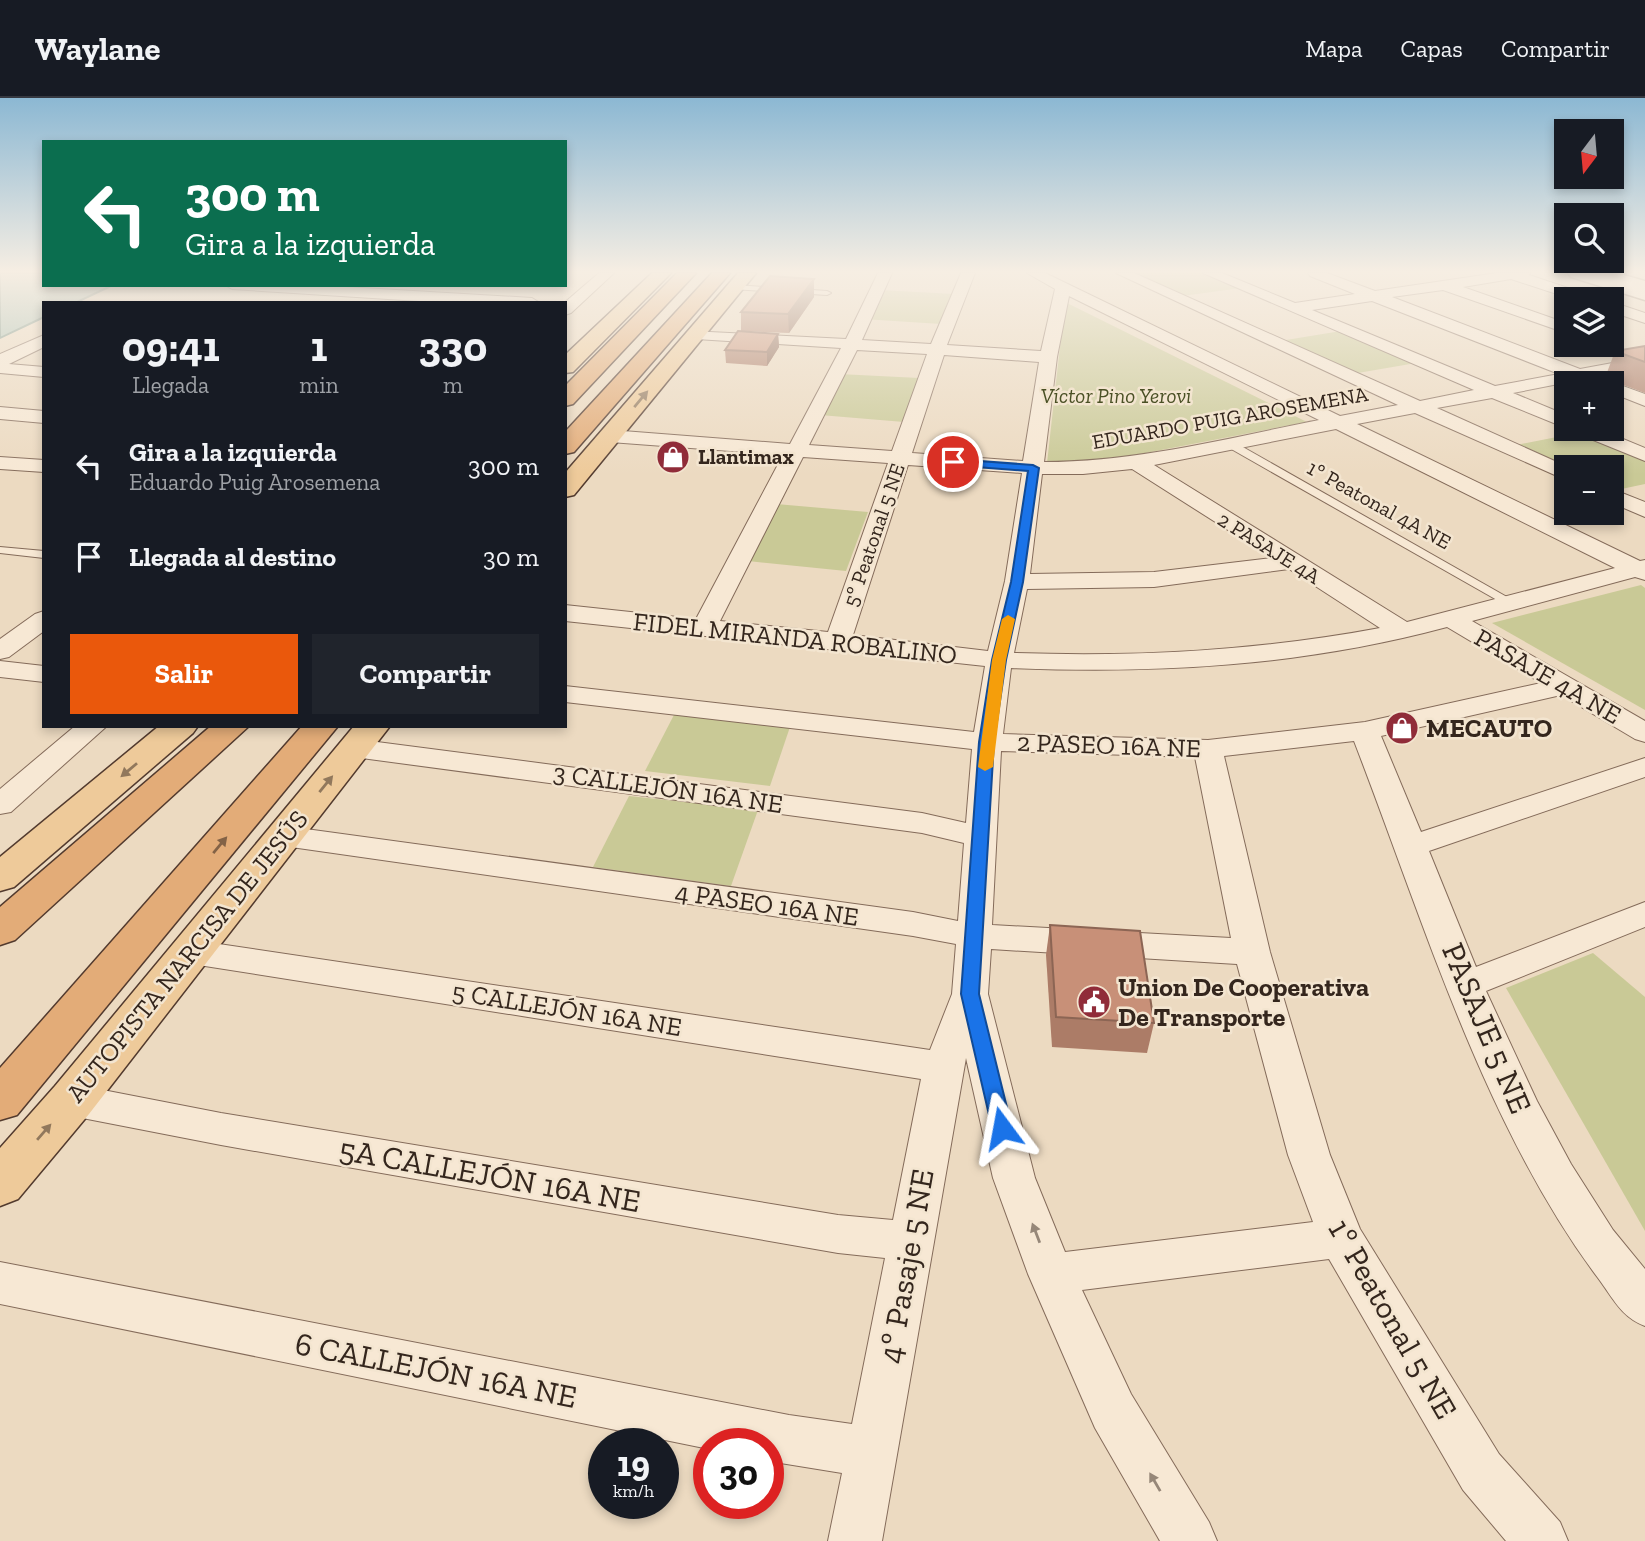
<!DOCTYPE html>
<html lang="es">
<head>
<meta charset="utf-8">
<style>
	:root { --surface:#171b24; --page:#20242c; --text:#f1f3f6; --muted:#9ea1a6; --line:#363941; --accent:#ea580c }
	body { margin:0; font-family:"Zilla Slab",serif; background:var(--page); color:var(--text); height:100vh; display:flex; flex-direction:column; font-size:26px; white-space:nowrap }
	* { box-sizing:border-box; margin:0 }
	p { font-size:23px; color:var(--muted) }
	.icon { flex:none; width:38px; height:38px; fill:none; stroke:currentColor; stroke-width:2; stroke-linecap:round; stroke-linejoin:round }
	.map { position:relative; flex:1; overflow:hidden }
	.sheet { position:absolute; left:42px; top:203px; width:525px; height:427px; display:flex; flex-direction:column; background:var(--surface); border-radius:0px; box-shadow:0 4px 10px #0003 }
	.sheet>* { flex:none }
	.banner { position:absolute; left:42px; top:42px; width:525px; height:147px; border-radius:0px; box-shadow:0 4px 10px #0003; background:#0b6e4f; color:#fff; overflow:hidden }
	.needle { width:46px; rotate:196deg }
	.tools { position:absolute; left:1554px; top:21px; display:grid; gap:14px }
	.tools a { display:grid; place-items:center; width:70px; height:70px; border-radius:0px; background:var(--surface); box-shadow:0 4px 10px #0003; font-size:35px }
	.speed { position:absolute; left:588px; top:1330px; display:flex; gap:14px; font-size:35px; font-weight:700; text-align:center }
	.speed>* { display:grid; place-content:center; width:91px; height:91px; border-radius:50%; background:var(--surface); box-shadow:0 4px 10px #0003; line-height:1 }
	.speed small { font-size:18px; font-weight:400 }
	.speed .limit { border:10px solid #d22; background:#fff; color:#111 }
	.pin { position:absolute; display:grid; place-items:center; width:60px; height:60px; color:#fff; margin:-30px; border:4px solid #fff; border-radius:50%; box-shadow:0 2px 7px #0007 }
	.me { position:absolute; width:77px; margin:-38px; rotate:347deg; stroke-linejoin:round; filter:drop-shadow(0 0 5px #0008) }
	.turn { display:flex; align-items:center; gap:24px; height:147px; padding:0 28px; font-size:32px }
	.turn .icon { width:91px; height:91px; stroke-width:2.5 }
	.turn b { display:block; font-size:49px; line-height:60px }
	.eta { display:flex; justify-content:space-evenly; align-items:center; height:119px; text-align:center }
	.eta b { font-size:42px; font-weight:700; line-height:49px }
	.cta { display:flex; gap:14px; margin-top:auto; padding:14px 28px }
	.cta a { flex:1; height:80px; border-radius:0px; background:var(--accent); color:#fff; font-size:28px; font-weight:700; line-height:80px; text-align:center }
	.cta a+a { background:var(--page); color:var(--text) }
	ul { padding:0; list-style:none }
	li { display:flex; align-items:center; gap:21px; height:91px; padding:0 28px }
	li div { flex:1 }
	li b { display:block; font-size:26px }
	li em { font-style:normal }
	header { display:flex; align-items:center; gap:42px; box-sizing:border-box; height:98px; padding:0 35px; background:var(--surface); border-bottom:2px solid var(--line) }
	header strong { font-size:33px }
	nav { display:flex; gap:38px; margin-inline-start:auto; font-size:24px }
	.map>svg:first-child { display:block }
</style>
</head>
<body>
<header>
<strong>Waylane</strong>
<nav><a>Mapa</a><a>Capas</a><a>Compartir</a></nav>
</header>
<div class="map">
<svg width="1645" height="1443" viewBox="0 0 1645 1443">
	<rect width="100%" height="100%" fill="#ecdac1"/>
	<!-- green -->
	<g fill="#c9c996">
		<polygon points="1129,175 1202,175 1241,190 1182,198"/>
		<polygon points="879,192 954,196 941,226 863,221"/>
		<polygon points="1065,204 1307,324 1083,367 1047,365"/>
		<polygon points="1341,233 1416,265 1352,276 1280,243"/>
		<polygon points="839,276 919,280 904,324 820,317"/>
		<polygon points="1582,334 1645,361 1645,386 1612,393 1612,369 1566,369 1511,348"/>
		<polygon points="776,406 868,414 846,473 748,463"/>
		<polygon points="1641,487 1645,490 1645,612 1492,525"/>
		<polygon points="676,613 791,626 770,688 645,673"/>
		<polygon points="629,698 758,712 731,788 593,769"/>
		<polygon points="1593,855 1645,899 1645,1133 1506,890"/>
	</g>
	<!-- water -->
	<polygon fill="#a3beb3" stroke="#6b8b80" stroke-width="2" points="0,175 44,175 44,187 113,187 75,205 44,205 44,219 0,240"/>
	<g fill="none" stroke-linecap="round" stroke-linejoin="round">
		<defs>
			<g id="service">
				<polygon points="735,187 827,193 831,195 827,197 732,191"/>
				<polygon points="1226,344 1234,344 1514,503 1508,507 1504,506 1226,348"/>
				<polygon points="0,449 44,453 44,460 0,455"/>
			</g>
			<g id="minor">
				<polygon points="599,175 614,175 571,215 565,217 564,205"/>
				<path d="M 878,175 L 892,175 L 862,242 L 931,246 L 961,175 L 975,175 L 947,247 L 1041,253 L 1055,191 L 1027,175 L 1045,175 L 1340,318 L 1398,307 L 1116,175 L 1134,175 L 1420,303 L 1474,292 L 1203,175 L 1222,175 L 1295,205 L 1355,196 L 1310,178 L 1308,175 L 1327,175 L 1375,193 L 1497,175 L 1530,175 L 1529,177 L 1592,198 L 1595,201 L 1572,201 L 1511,181 L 1463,189 L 1566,225 L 1566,235 L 1443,192 L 1392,199 L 1580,271 L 1645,259 L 1645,269 L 1513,295 L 1566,317 L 1566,330 L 1492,300 L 1437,310 L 1568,369 L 1566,382 L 1415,315 L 1357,326 L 1640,463 L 1645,462 L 1645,482 L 1635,479 L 1472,523 L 1645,623 L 1645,644 L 1635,641 L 1561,597 L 1381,638 L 1421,734 L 1645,660 L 1645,679 L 1429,753 L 1476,869 L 1645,804 L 1645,829 L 1486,893 L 1537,1003 L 1571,1066 L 1613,1132 L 1645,1171 L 1645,1228 C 1621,1219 1613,1200 1598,1180 C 1483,1026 1423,821 1354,643 L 1224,658 L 1270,854 L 1330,1057 L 1360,1131 L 1499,1356 L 1560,1424 L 1568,1443 L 1506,1443 L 1463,1392 L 1329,1161 L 1082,1192 L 1131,1296 L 1209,1424 L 1217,1443 L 1160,1443 L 1095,1330 L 1028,1176 L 993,1080 L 966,960 L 882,1443 L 828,1443 L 842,1375 L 768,1363 L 768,1346 L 709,1346 L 709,1351 L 0,1206 L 0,1164 L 789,1317 L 852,1326 L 885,1160 L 838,1155 L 221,1047 L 72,1018 L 58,1013 L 52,1002 L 58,991 L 72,986 L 221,1015 L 838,1117 L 893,1122 L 921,981 L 192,866 L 179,863 L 174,854 L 179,845 L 192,842 L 930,952 L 952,896 L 956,846 L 913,838 L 284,748 L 273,745 L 268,738 L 273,731 L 284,728 L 913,814 L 958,823 L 964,745 L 922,735 L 354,659 L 344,656 L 339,650 L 344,644 L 354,641 L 922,715 L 966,725 L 972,651 L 565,604 L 565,588 L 974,634 L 985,568 L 565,523 L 565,507 L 696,521 L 783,357 L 610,344 L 603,342 L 600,338 L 603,334 L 610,332 L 790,346 L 841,250 L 696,241 L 690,239 L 688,236 L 690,233 L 846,241 ZM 1069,198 L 1319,322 C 1228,340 1137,364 1044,364 L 1057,259 ZM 1372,203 L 1559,276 L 1495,288 L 1312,212 ZM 857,252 L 927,256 L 892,353 L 809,347 ZM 944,257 L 1039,264 L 1023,363 L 912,355 ZM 1336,331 L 1615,470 L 1407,524 L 1154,367 ZM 803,359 L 888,365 L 828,534 L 720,523 ZM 908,367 L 1022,375 L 1005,483 L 988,553 L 853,537 ZM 1132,371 L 1272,460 L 1154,474 L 1030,476 L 1042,376 L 1083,376 ZM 1289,471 L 1380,530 C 1256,553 1140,559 1014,555 L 1027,491 L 1154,489 ZM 1447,529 L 1541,585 L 1365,624 L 1208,642 L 1003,636 L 1011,570 C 1160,576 1302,568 1447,529 ZM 1001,653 L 1195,659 L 1231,840 L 992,827 ZM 991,851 L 1237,866 L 1288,1057 L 1313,1124 L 1065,1154 L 1035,1080 L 988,896 Z"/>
				<polygon points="225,187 312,187 532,200 540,205 451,205 232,191"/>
				<polygon points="1612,204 1645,215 1645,225 1612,214"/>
				<polygon points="44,237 44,249 9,266 44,269 44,279 0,275 0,256"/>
				<polygon points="1612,284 1645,296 1645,308 1612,295 1612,285 1606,285"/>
				<polygon points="0,309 44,313 44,325 0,321"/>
				<polygon points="1573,331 1599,331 1645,350 1645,363 1576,335"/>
				<polygon points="0,359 44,362 44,374 0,371"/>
				<polygon points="1612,391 1645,404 1645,419 1612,405"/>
				<polygon points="44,513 44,533 9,559 0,561 0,541 35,516"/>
				<polygon points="0,563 44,568 44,584 0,579"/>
				<polygon points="75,628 107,628 11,714 0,716 0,691"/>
			</g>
			<polygon id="tertiary" points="1568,175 1594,175 1645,190 1645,202 1571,179"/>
			<polygon id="secondary" points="1590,175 1617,175 1645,183 1645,195 1593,179"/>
			<g id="primary">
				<polygon points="652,175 671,175 573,274 565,275 565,257"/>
				<polygon points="738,175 756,175 574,397 565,399 565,375"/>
				<polygon points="159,628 198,628 193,635 14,789 0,793 0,759"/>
				<polygon points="354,628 390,628 89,1016 18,1101 0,1108 0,1050 55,988"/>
			</g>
			<g id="trunk">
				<polygon points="677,175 696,175 573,306 565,308 565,288"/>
				<polygon points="712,175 730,175 574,354 565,356 565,334"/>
				<polygon points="211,628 249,628 15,842 0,847 0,809"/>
				<polygon points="302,628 338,628 17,1017 0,1022 0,970"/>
			</g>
		</defs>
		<!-- service casing -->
		<use href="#service" stroke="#846b5a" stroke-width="2"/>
		<!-- minor casing -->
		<use href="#minor" stroke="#846b5a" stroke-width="2"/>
		<!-- tertiary casing -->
		<use href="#tertiary" stroke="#846b5a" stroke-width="3"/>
		<!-- secondary casing -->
		<use href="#secondary" stroke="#664d3d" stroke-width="3"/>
		<!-- primary casing -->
		<use href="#primary" stroke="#523a2e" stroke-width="3"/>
		<!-- trunk casing -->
		<use href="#trunk" stroke="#523a2e" stroke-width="3"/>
		<!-- service -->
		<use href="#service" fill="#f7e8d4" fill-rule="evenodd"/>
		<!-- minor -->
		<use href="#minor" fill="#f7e8d4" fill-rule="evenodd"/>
		<!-- tertiary -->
		<use href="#tertiary" fill="#f7e8d4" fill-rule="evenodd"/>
		<!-- secondary -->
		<use href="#secondary" fill="#f7e8d4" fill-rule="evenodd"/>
		<!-- primary -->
		<use href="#primary" fill="#eeca9a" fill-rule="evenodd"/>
		<!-- trunk -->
		<use href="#trunk" fill="#e3ac78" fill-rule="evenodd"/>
	</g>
	<!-- wall -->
	<g fill="#ac7c67">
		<polygon points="814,199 789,235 741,233 741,214"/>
		<polygon points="778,236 779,249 767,268 726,265 725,252"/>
		<polygon points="1645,248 1645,295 1605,280 1615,253"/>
		<polygon points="1050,827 1154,925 1147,955 1052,949 1046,857"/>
	</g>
	<!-- shaded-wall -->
	<g fill="#8c6554">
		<polygon points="814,181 814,199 789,235 788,216"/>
		<polygon points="778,236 779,249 767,268 767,254"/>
	</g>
	<!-- building -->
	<g fill="#c89078" stroke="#8c6554" stroke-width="2">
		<polygon points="770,178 814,181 788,216 741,214"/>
		<polygon points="738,233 778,236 767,254 725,252"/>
		<polygon points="1645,248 1645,264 1615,253"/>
		<polygon points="1050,827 1140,833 1154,925 1056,919"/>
	</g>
	<!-- one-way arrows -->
	<defs><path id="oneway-solid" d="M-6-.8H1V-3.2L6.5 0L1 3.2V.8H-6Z" transform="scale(1.75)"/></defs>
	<g fill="#91785c">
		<use href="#oneway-solid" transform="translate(641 301) rotate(-50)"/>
		<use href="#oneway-solid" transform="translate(129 672) rotate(140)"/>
		<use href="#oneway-solid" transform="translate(326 686) rotate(-51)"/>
		<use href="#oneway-solid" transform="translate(44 1034) rotate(-49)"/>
	</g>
	<use fill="#836246" href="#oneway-solid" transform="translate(220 747) rotate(-50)"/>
	<g fill="#968778">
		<use href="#oneway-solid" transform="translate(1036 1135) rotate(-111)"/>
		<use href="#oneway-solid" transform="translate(1155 1384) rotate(-120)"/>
	</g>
	<!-- sky -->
	<linearGradient id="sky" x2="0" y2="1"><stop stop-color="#8cb8d3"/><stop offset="0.46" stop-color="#f6eee3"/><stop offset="1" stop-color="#f6eee3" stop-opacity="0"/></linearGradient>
	<rect width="1645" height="377" fill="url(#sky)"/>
	<!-- route -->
	<polygon fill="#1a73e8" stroke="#114b97" stroke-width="2" points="953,361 1033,367 1039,370 1023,484 1006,562 994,644 979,896 1012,1030 1009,1036 1002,1039 995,1036 992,1030 961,896 979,644 992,562 1011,484 1028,373 950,367 950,362"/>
	<!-- slow -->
	<polygon fill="#f59e0b" points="1008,517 1015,521 1006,562 993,669 985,673 978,669 992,562 1002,521"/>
	<!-- icons -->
	<defs>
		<symbol id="shop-disc" viewBox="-11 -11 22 22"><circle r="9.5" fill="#902c39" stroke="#f3e5d0"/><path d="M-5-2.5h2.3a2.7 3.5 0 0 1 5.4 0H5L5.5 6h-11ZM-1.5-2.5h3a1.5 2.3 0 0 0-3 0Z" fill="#fff"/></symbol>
		<symbol id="civic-disc" viewBox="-11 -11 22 22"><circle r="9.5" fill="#902c39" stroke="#f3e5d0"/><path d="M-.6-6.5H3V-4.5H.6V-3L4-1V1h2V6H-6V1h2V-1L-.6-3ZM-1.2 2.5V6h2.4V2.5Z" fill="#fff"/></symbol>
	</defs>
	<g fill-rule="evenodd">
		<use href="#shop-disc" x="654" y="340" width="38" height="38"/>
		<use href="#shop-disc" x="1383" y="611" width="38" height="38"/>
		<use href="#civic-disc" x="1075" y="885" width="38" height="38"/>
	</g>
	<g text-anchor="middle" stroke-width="5" stroke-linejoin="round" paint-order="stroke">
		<!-- far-park labels -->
		<g font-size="21" font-style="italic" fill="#4a5025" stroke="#f3e5d0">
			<text x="1116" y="305">Víctor Pino Yerovi</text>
		</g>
		<!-- far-street labels -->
		<g font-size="21" fill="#34261d" stroke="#f3e5d0">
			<text transform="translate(1230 320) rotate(-10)" y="7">EDUARDO PUIG AROSEMENA</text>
			<text transform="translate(1379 407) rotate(29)" y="7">1º Peatonal 4A NE</text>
			<text transform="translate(874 437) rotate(-71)" y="7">5º Peatonal 5 NE</text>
			<text transform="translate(1269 450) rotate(32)" y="7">2 PASAJE 4A</text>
		</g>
		<!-- far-poi labels -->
		<g font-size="21" font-weight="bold" fill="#34261d" stroke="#f3e5d0" text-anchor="start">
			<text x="698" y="366">Llantimax</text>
		</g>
		<!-- street labels -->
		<g font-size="26" fill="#34261d" stroke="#f3e5d0">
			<text transform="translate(795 540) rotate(6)" y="9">FIDEL MIRANDA ROBALINO</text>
			<text transform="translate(1548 578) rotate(30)" y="9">PASAJE 4A NE</text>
			<text transform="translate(1109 647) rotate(2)" y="9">2 PASEO 16A NE</text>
			<text transform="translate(668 690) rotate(8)" y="9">3 CALLEJÓN 16A NE</text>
			<text transform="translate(767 806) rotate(8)" y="9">4 PASEO 16A NE</text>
			<text transform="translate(187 858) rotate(-51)" y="9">AUTOPISTA NARCISA DE JESÚS</text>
			<text transform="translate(567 911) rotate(9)" y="9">5 CALLEJÓN 16A NE</text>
		</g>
		<!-- poi labels -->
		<g font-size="26" font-weight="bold" fill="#34261d" stroke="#f3e5d0" text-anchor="start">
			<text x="1426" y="639">MECAUTO</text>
			<text x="1118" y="898">Union De Cooperativa<tspan x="1118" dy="30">De Transporte</tspan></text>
		</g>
		<!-- near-street labels -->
		<g font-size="32" fill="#34261d" stroke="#f3e5d0">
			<text transform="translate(1487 930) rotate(67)" y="11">PASAJE 5 NE</text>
			<text transform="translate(490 1077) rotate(10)" y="11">5A CALLEJÓN 16A NE</text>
			<text transform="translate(906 1168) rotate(-80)" y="11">4º Pasaje 5 NE</text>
			<text transform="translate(1393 1221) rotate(60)" y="11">1º Peatonal 5 NE</text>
			<text transform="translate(436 1272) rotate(11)" y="11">6 CALLEJÓN 16A NE</text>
		</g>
	</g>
</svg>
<div class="tools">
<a><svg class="needle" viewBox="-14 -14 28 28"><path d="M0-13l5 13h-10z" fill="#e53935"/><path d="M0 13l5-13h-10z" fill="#9ea1a6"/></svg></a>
<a><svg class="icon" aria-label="search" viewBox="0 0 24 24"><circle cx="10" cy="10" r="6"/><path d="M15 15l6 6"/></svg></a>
<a><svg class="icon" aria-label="layers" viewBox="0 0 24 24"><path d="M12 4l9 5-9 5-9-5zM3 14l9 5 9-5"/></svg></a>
<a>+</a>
<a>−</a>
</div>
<div class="speed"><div>19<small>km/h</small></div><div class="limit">30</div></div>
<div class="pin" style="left:953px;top:364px;background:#d93025"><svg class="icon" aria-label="arrive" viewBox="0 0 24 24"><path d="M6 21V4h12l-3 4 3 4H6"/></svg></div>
<svg class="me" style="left:1002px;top:1030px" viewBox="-20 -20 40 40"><path d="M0-17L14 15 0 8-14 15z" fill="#1a73e8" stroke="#fff" stroke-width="4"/></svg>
<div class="banner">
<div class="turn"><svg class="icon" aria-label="left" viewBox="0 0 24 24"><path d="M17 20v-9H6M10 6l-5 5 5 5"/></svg><div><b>300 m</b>Gira a la izquierda</div></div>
</div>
<section class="sheet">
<div class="eta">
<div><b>09:41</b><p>Llegada</p></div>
<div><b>1</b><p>min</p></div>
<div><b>330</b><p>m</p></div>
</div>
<ul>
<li><svg class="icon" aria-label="left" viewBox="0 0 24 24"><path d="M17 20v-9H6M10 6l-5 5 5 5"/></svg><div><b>Gira a la izquierda</b><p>Eduardo Puig Arosemena</p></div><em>300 m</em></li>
<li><svg class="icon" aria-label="arrive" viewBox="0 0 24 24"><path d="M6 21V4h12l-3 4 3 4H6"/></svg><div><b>Llegada al destino</b></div><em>30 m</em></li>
</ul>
<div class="cta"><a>Salir</a><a>Compartir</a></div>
</section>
</div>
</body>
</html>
